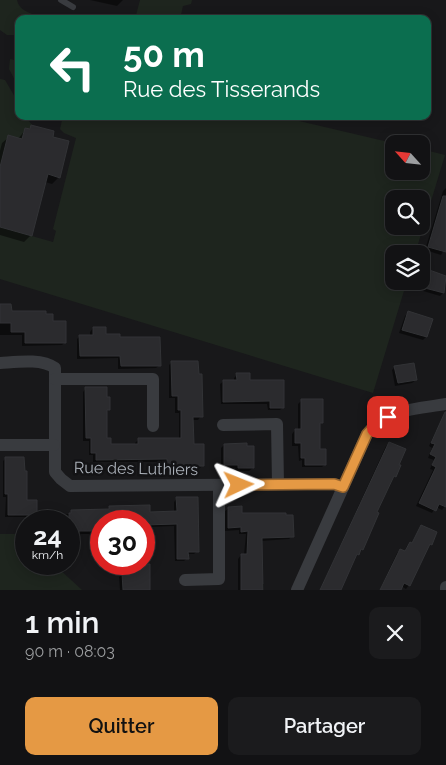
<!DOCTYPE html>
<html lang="fr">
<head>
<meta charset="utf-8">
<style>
	:root { --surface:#121214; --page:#1b1b1d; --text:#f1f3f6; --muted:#9c9ea0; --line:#313234; --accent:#e59944 }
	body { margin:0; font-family:Raleway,sans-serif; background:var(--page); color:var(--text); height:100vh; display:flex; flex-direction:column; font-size:19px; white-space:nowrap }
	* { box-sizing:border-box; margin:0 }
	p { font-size:16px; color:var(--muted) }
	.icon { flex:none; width:28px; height:28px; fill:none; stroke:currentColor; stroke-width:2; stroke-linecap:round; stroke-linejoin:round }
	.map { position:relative; height:590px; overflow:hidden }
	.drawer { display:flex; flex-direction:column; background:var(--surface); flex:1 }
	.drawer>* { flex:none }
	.banner { position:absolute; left:15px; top:15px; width:416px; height:105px; border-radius:10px; box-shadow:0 2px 12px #0003,0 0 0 1px var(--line); background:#0b6e4f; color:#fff; overflow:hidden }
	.needle { width:32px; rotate:297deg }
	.buttons { position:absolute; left:385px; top:135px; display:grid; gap:10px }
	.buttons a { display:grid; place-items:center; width:45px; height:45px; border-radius:10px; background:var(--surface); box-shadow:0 2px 12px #0003,0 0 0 1px var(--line); font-size:25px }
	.speed { position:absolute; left:15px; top:510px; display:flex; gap:10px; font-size:25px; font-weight:700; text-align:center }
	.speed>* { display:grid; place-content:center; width:65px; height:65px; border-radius:50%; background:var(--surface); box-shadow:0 2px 12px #0003,0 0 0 1px var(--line); line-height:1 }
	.speed small { font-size:12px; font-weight:400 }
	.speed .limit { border:8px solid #d22; background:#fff; color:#111 }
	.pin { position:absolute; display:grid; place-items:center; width:42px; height:42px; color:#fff; margin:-21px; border-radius:10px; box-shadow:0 2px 8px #0006 }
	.me { position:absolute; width:55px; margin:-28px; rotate:88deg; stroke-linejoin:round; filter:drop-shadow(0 0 4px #0008) }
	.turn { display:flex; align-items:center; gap:18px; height:105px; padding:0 25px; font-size:22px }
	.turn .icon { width:65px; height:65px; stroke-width:2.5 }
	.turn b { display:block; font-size:35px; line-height:42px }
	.round { display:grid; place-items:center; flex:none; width:52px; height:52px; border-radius:10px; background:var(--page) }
	.overview { display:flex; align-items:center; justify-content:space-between; height:85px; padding:0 25px }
	h1 { font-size:30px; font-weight:600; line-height:38px }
	.button { display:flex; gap:10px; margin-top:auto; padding:10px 25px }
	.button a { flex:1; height:58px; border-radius:10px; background:var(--accent); color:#111; font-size:20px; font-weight:600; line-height:58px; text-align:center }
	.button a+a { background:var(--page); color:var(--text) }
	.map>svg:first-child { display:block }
</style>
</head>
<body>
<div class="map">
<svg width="446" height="590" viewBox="0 0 446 590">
	<rect width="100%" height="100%" fill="#18181a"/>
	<!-- green -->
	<g fill="#1e251e" fill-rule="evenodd">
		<path d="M 0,0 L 17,0 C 20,15 41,15 54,19 L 19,19 L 19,35 L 7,35 L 0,30 Z"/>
		<polygon points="140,0 192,0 191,4 183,6 180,19 135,19"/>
		<polygon points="10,59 19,61 19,88 9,69"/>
		<polygon points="0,79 5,80 19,104 19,116 25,116 32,125 30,129 25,128 22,139 8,135 0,167"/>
		<path d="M 63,116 L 278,116 L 397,144 L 394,144 L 394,171 L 421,171 L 421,149 L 445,155 L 415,254 L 394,254 L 394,281 L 407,281 L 373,393 L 0,279 L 0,227 L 53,242 L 56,231 L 53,229 L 76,138 L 64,133 L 60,129 ZM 394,199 L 421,199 L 421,226 L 394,226 Z"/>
		<polygon points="0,534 16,534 26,537 26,564 59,564 58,568 82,590 0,590"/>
	</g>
	<!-- shadow -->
	<g fill="#0007">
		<polygon points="90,0 123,0 117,6"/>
		<polygon points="32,126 51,138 59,177 52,184 45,182 31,235 24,242 0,235 0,151 2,143 9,137 18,139 26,129 28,130"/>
		<polygon points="446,188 446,246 441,255 425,250 443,191"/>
		<polygon points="422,268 446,277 443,293 440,296 413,288 416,281 421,281"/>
		<polygon points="0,305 10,312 52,323 65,342 62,345 22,346 22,335 0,335"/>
		<polygon points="408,313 432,320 426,337 423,340 399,333 405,316"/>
		<polygon points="93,328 105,336 119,339 160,365 156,368 118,369 118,358 77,359 77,339 80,336 90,336 90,332"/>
		<polygon points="172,362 201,416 198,420 192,420 193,445 203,465 200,468 165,469 165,462 93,462 93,455 89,455 89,441 83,441 83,392 86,388 106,398 109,409 106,413 106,439 109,446 135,446 135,443 138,440 179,439 179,413 175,413 175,398 169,398 169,365"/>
		<polygon points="395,367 416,380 412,383 395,386 392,370"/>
		<polygon points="237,375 249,381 283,407 280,410 268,410 267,404 221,404 220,384 224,381 234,381 234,378"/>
		<polygon points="301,401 322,422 318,426 319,450 325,464 322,467 302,467 302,460 299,461 298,446 292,446 292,434 295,430 298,430 298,404"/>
		<polygon points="439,427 446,430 446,505 442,510 436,507 432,513 416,506 433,470 430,469 434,460 428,458 432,448 429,446 436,431"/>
		<polygon points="390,443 395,476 392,479 375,513 362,549 354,558 341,590 320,590 386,446"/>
		<polygon points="224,445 253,468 249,471 236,471 235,468 221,468 221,448"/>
		<polygon points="6,458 26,501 36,515 33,517 5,517 6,497 3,497 3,461"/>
		<polygon points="177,498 197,551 194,554 187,554 187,558 184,561 175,561 174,526 149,527 144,530 144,521 101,521 101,534 78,534 75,537 69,537 69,521 61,521 61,517 64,514 69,514 72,511 106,511 109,507 148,513 174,512 174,502"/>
		<polygon points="229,508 292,536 289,539 261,541 262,584 264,584 264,590 238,590 238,559 241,555 244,555 246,534 239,534 239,530 225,531 225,511"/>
		<polygon points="421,526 430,544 427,548 409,585 406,589 401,586 400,590 380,590 397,553 400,550 404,552 407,546 411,544"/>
		<polygon points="144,560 149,560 149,590 120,590 119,577 122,574 126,574 126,564 144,564"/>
	</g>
	<!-- building -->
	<g fill="#2b2b2e" stroke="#323336">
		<polygon points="31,125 54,131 53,137 69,141 60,178 48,174 32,236 0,227 0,167 8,135 22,139 25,128 30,129"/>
		<polygon points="443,196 446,196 446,252 428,247"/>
		<polygon points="421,267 446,276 444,293 421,287"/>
		<polygon points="0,304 11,304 12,311 46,311 46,314 53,314 53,321 66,321 66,343 25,343 25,332 11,332 11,323 0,323"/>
		<polygon points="408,311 433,319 427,337 402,330"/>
		<polygon points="93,327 106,327 106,334 120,334 120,337 160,337 161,366 121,366 120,356 80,356 79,335 93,335"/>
		<polygon points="171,361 198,361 199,374 202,374 203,417 193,417 194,444 204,444 204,466 167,467 167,459 96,460 96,453 91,453 91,438 86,438 85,387 107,387 107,397 110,397 110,410 107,410 107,438 111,438 111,444 138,444 138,438 181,438 181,410 178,410 178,396 172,396"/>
		<polygon points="414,363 417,380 398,383 394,366"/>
		<polygon points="236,373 250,373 250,380 284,380 284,408 270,408 270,401 223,402 223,380 237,380"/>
		<polygon points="301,399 323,399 323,423 320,423 320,449 326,449 326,465 305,465 305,458 301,458 301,443 295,443 295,429 301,429"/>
		<polygon points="445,412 446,412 446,507 439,504 436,511 419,503 436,467 432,465 436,457 430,454 435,444 431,443"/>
		<polygon points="389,442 406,449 399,465 401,465 396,477 394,476 377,512 379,513 363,550 361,549 359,555 357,554 341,590 320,590"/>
		<polygon points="247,443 247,446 254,446 254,468 238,468 238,465 224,465 224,444"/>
		<polygon points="5,457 24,457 25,471 27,471 27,500 37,500 37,515 8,515 8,494 5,494"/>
		<polygon points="176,497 198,497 199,552 188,552 189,559 177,559 177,524 144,525 144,521 101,521 101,531 79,531 79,534 69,534 69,513 71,513 71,510 109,509 109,506 150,505 150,512 177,511"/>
		<polygon points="242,506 242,513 286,513 286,515 293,515 294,537 262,538 263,590 241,590 241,554 247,554 248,531 241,532 241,527 228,528 228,507"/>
		<polygon points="421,525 437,532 432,545 430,544 410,586 404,583 401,590 380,590 400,549 405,551 410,542 412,543"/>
		<polygon points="129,564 150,564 150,590 123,590 122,573 129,573"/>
	</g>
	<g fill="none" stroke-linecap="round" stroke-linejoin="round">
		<!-- lane -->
		<polyline stroke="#393b3f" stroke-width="6" points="61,0 73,7"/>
		<!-- street -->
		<g stroke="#393b3f" stroke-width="12">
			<path d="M 0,363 C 16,362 41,358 55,368 L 55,472 L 61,479 L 70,486 L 334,484 L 343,487"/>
			<polyline points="55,379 153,379 153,426"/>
			<polyline points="223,425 277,424 278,484"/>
			<polyline points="0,445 54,445"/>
			<polyline points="185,580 219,579 219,485"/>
			<path d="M 297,590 L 367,434 C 370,431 374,425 378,422 C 396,409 424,408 446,404"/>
			<polyline points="446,590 446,587"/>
		</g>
	</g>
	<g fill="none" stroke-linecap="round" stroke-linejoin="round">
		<defs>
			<polyline id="route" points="239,485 334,484 343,487 367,434 377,423 388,417"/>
		</defs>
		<!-- route casing -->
		<use href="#route" stroke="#95632c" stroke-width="12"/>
		<!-- route -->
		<use href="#route" stroke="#e59944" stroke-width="9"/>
	</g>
	<g text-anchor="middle" stroke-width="5" stroke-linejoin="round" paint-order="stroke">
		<!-- street labels -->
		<g font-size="16" fill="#abb1b9" stroke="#131315">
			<text transform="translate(136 468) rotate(1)" y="6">Rue des Luthiers</text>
		</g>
	</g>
</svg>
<div class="buttons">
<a><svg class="needle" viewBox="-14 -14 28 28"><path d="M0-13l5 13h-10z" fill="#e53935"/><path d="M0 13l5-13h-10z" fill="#9c9ea0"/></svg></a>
<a><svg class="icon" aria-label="search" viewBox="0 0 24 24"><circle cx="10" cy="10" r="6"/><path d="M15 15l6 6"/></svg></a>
<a><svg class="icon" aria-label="layers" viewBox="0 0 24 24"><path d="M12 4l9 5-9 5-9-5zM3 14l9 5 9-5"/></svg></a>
</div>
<div class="speed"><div>24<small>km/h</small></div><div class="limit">30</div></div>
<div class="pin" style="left:388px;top:417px;background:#d93025"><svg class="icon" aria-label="arrive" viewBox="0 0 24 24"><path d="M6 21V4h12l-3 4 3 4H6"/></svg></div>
<svg class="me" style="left:239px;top:485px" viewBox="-20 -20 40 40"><path d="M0-17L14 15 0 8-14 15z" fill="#e59944" stroke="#fff" stroke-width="4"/></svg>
<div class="banner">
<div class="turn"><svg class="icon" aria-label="left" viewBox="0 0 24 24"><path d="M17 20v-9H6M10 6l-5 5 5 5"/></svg><div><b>50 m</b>Rue des Tisserands</div></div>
</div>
</div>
<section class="drawer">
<div class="overview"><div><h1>1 min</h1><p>90 m · 08:03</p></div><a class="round"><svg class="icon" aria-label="close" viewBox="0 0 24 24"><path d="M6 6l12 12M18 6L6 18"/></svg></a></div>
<div class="button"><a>Quitter</a><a>Partager</a></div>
</section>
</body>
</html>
